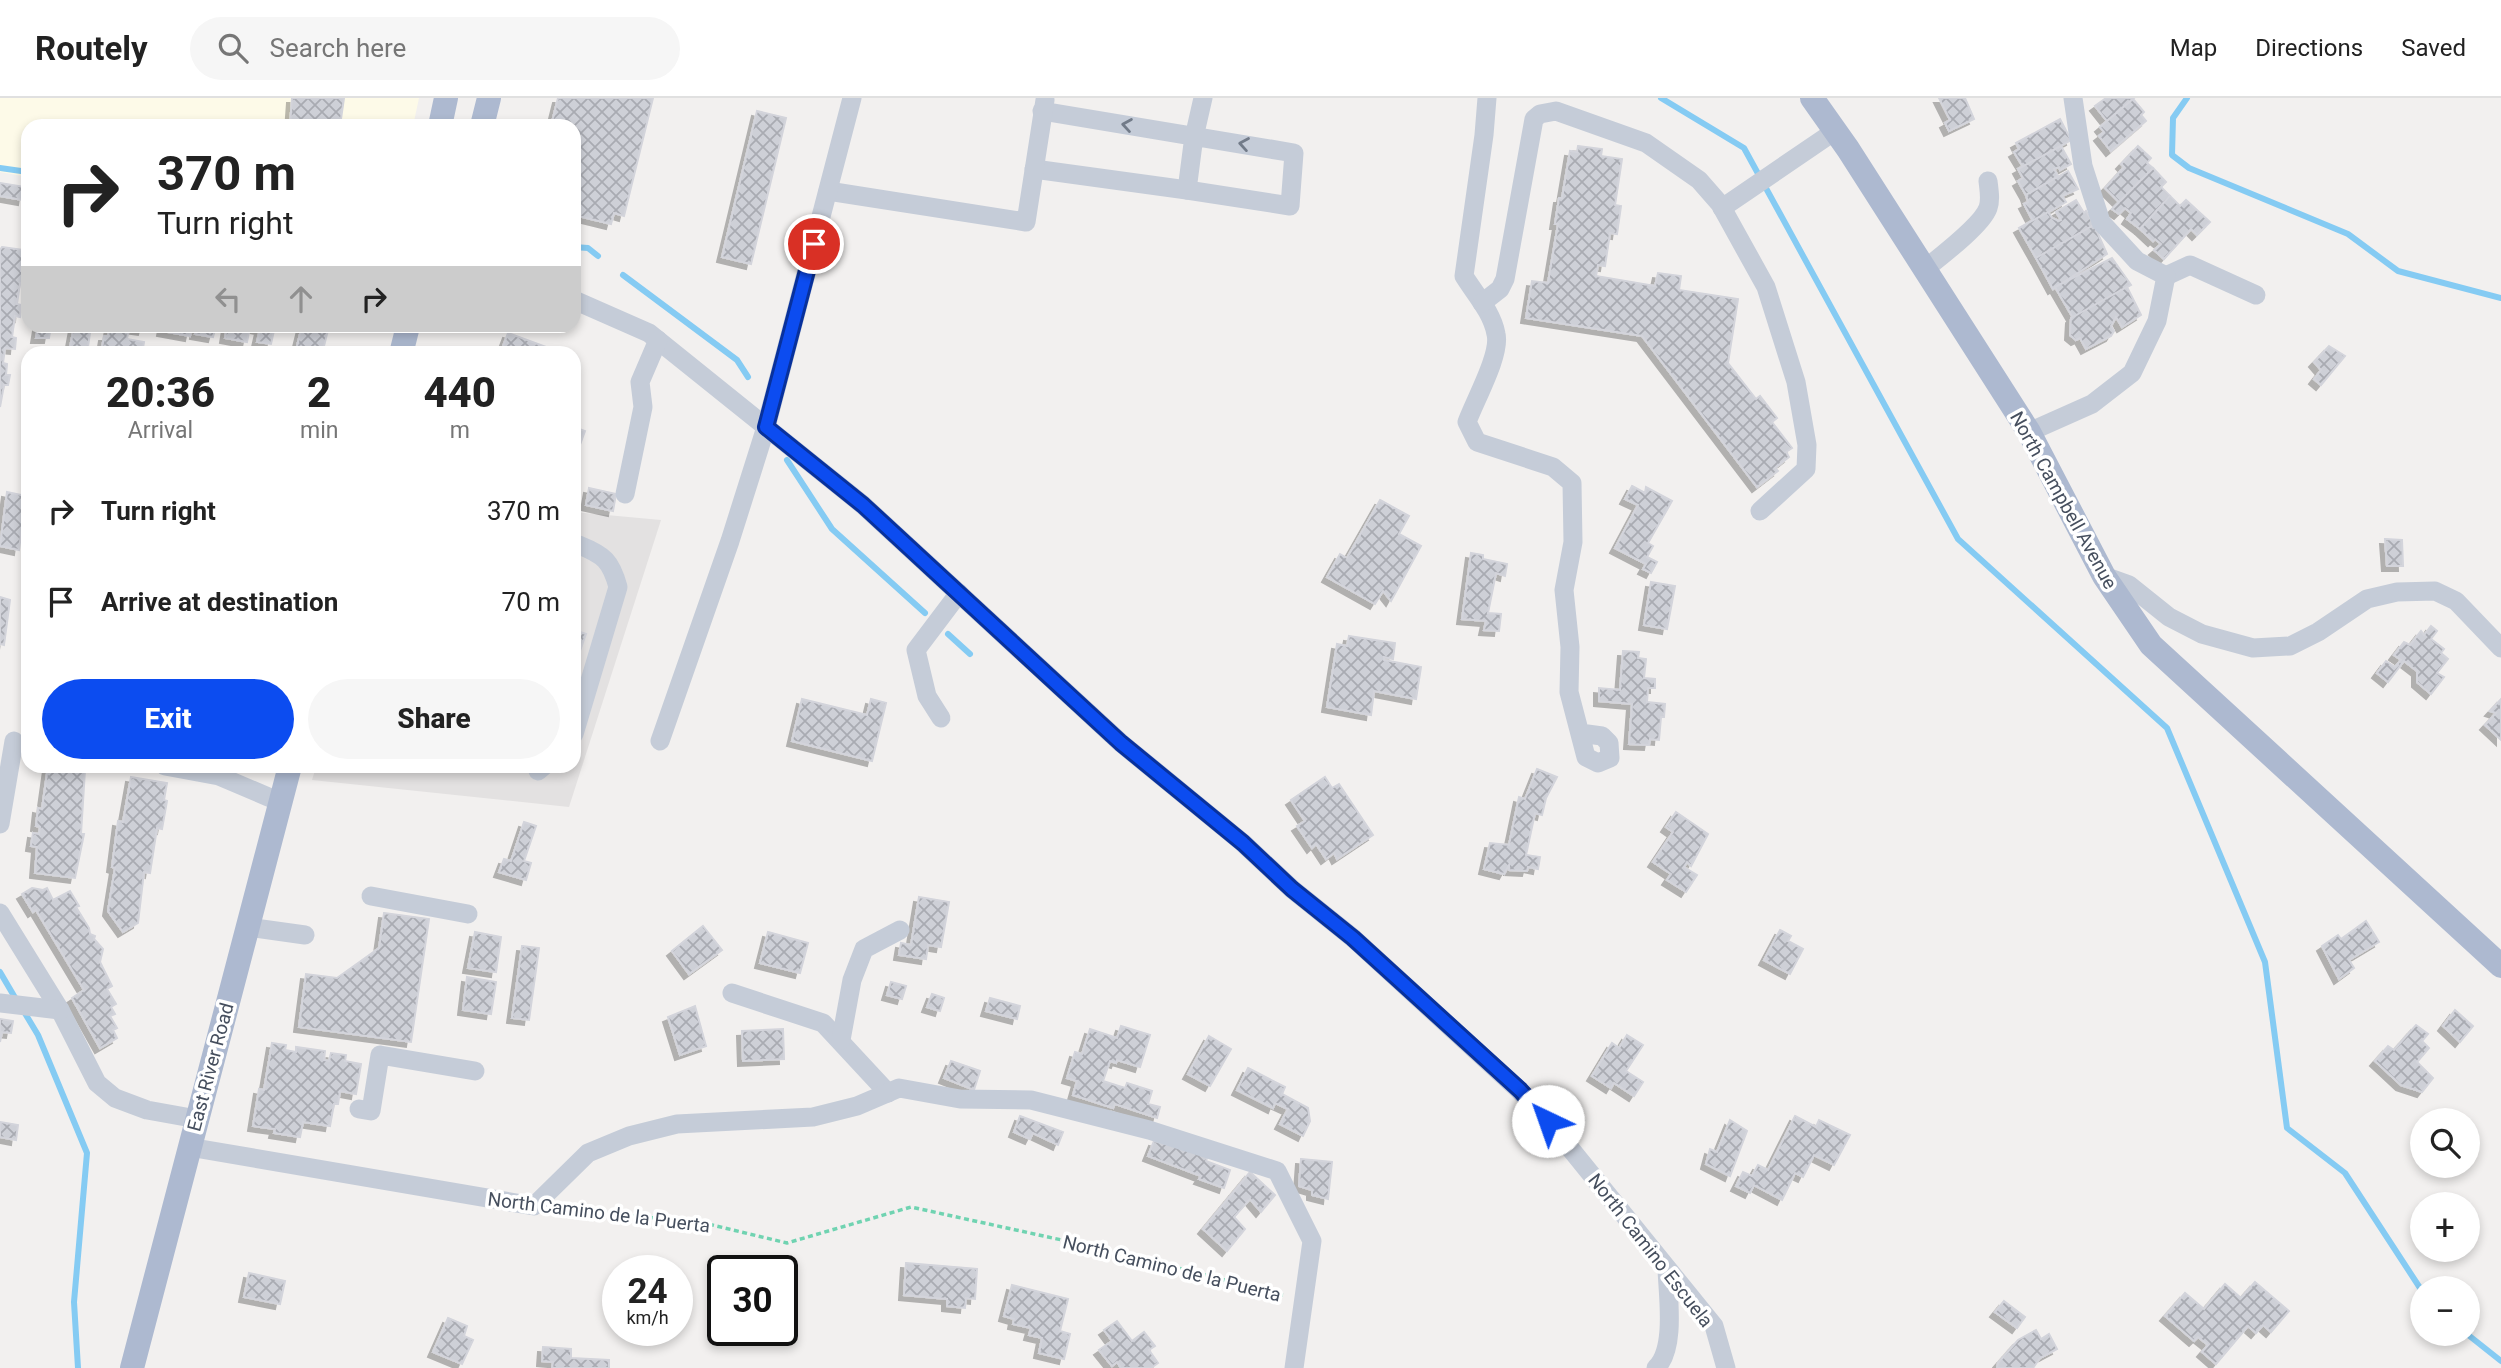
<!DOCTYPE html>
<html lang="en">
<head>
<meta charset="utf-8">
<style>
	:root { --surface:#fff; --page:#f6f6f6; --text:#222; --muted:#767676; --line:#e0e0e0; --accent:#0c4cf0 }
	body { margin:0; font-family:Roboto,sans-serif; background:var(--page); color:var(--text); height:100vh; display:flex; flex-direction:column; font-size:26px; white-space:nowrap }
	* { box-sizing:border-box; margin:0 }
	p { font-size:23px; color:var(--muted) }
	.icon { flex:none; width:38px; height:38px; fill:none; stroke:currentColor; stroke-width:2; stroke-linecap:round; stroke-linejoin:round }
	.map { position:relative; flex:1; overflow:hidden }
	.side { position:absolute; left:21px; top:248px; width:560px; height:427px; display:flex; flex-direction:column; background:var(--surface); border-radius:21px; box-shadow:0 4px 10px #0003 }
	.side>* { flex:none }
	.hud { position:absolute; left:21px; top:21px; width:560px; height:214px; border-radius:21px; box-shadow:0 4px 10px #0003; background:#fff; color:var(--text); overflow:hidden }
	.controls { position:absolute; left:2410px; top:1010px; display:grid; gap:14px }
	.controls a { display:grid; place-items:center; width:70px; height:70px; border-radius:50%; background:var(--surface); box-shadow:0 4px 10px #0003; font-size:35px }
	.speed { position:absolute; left:602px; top:1157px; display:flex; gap:14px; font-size:35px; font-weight:700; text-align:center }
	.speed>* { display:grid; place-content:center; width:91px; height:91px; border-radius:50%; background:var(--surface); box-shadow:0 4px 10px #0003; line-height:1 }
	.speed small { font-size:18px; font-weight:400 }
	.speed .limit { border:4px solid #111; border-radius:10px; background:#fff; color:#111 }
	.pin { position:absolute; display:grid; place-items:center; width:60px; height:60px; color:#fff; margin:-30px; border:4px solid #fff; border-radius:50%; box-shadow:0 2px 7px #0007 }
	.me { position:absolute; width:77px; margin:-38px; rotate:318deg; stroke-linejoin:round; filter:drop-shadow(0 0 5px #0008) }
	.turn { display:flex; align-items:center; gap:24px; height:147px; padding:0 21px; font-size:32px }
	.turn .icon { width:91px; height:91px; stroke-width:2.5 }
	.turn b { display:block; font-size:49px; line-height:60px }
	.lanes { display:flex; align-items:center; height:66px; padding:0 21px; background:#0003; justify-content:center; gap:35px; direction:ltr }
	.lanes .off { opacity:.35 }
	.eta { display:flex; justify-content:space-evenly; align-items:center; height:119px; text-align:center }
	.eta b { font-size:42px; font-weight:800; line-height:49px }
	.button { display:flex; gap:14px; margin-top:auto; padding:14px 21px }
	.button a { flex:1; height:80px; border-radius:42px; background:var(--accent); color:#fff; font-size:28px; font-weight:800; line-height:80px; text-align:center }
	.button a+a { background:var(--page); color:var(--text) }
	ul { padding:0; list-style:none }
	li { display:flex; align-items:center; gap:21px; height:91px; padding:0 21px }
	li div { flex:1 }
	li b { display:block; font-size:26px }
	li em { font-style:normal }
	header { display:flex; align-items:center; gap:42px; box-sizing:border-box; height:98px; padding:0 35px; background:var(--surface); border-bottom:2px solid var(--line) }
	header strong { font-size:33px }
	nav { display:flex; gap:38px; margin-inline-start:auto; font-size:24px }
	.search { width:490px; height:63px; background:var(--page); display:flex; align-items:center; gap:18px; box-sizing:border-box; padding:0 24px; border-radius:38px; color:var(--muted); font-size:26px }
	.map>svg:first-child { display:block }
</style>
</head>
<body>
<header>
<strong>Routely</strong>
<div class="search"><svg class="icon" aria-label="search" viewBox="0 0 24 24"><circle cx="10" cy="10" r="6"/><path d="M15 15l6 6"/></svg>Search here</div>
<nav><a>Map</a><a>Directions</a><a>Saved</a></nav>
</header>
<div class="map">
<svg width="2501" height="1270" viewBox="0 0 2501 1270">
	<defs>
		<pattern id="building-cross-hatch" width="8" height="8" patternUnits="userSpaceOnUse" patternTransform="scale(1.75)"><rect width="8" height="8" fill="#ced0d7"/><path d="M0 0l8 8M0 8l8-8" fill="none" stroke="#a9abb2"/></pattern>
		<filter id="shadow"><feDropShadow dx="-5" dy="5" stdDeviation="0" flood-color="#0004"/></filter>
	</defs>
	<rect width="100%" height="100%" fill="#f2f0ef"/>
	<!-- commercial -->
	<polygon fill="#fdfae8" points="0,0 419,0 413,28 28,28 28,79 0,74"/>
	<!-- education -->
	<polygon fill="#e3e1e1" points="574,414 661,422 569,709 312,682 316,669 574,668"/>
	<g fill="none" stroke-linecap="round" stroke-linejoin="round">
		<!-- stream -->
		<g stroke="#85cbf3" stroke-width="6">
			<polyline points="1661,0 1744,50 1958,441 2167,630 2265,864 2287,1030 2345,1075 2422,1193"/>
			<polyline points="2187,0 2173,20 2172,57 2189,70 2348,136 2398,173 2501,200"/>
			<polyline points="0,70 28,74"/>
			<polyline points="574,149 588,150 598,158"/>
			<polyline points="623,177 737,262 748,279"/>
			<polyline points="787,362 832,431 925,515"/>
			<polyline points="948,536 970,556"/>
			<polyline points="0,874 17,903"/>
			<polyline points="23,912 38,937 87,1055 74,1204 78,1270"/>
			<polyline points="2467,1236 2501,1263"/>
		</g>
	</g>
	<!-- building -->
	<g fill="url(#building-cross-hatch)" stroke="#d3d4db" stroke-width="2" filter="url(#shadow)">
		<polygon points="292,0 344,0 340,28 290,28"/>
		<polygon points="558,0 653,0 624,118 614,115 611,126 574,117 574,28 551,28"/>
		<polygon points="1939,0 1965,0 1974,21 1949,33 1945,25 1950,22"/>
		<polygon points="2106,0 2134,0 2107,23 2095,8"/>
		<polygon points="2133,1 2144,14 2141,17 2146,23 2111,53 2099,38 2104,34 2100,29"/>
		<polygon points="757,13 786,20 751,166 722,159"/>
		<polygon points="2060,21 2071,42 2023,69 2014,54 2019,51 2016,45"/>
		<polygon points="1578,48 1602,51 1601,58 1622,61 1615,107 1621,108 1617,136 1610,135 1605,168 1598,167 1596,178 1655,188 1658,175 1681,178 1679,192 1738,201 1728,265 1756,301 1760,298 1777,320 1772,324 1792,350 1786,354 1789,359 1775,370 1778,373 1757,389 1642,238 1526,220 1532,183 1548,185 1558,126 1555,126 1559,100 1562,100 1570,53 1577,54"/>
		<polygon points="2061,48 2071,66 2060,72 2059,69 2054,71 2058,78 2026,97 2018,83 2023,80 2018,71"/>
		<polygon points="2138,48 2151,60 2147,65 2153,70 2120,105 2105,90 2124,69 2121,66"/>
		<polygon points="2153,70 2166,84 2161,89 2170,98 2140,131 2127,121 2131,115 2125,110 2119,116 2112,111"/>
		<polygon points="2068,73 2078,91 2062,98 2066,104 2033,123 2024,106 2028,104 2026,97"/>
		<polygon points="0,85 25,89 23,102 0,98"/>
		<polygon points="2170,98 2180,108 2186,102 2210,124 2197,137 2191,131 2164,161 2154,152 2161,146 2155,141 2153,143 2140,131"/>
		<polygon points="2076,102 2084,115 2086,113 2094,127 2036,160 2019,130 2048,114 2052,120 2059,123 2061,122 2056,114"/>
		<polygon points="2094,127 2107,156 2053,191 2036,160"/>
		<polygon points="2,149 24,152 21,173 26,174 24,186 20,185 17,206 21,207 20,219 15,218 12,239 16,240 15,251 5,250 3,265 7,266 6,277 10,277 8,287 4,287 0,309 0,152"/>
		<polygon points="2112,160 2131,187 2073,220 2055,189"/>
		<polygon points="2127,189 2141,217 2122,229 2116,219 2111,228 2114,233 2111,238 2086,251 2080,240 2076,242 2070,237 2071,220"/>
		<polygon points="38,228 51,228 49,240 36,240"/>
		<polygon points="74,228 91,228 87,256 69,255"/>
		<polygon points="110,228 144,228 143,232 129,230 127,241 144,244 142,256 101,256 104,238 108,238"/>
		<polygon points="163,228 192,228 190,238 162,233"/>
		<polygon points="197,228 216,228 213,239 195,236"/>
		<polygon points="227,228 275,228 271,246 257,244 260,231 250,229 247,244 225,240"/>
		<polygon points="302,228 329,228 322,256 295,256"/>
		<polygon points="508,235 565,256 500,256"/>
		<polygon points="2329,248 2345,258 2321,287 2314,281 2321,272 2314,264"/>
		<polygon points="574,329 585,333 574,363"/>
		<polygon points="1632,388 1645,395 1646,389 1672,403 1648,445 1653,448 1647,459 1657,464 1651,475 1643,471 1646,466 1615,450 1638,407 1625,401"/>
		<polygon points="589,390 616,396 613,413 586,407"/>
		<polygon points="7,394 26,398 19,452 0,448"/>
		<polygon points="1380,402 1409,418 1399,436 1421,448 1391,503 1383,493 1375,506 1327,479 1340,456 1347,460"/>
		<polygon points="2385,441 2402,442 2403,468 2387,468"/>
		<polygon points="1471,455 1483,457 1483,461 1507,466 1505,478 1496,475 1488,515 1501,516 1499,533 1484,532 1486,523 1462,521"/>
		<polygon points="1651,484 1675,488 1667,531 1644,527"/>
		<polygon points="0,499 10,502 4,547 0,546"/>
		<polygon points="2431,528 2437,533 2431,541 2444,551 2441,555 2448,561 2437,575 2444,579 2431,596 2417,584 2417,573 2404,563 2388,584 2377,575 2386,563 2395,569 2401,562 2394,557 2404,544 2410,547 2421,533 2424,537"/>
		<polygon points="574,532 586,536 574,570"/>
		<polygon points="1349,538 1395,545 1393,561 1384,559 1384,562 1421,569 1416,601 1374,593 1371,617 1327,609 1337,546 1347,548"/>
		<polygon points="1623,553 1639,554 1638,560 1646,561 1644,580 1655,581 1655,590 1648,590 1647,604 1665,606 1664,619 1661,619 1659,642 1650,641 1649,647 1629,646 1632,606 1599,603 1599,590 1620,592"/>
		<polygon points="802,601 867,617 871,601 886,605 872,663 792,643"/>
		<polygon points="2501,601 2501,642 2485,627 2496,615 2490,613"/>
		<polygon points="48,668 85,672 81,736 84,736 75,780 35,775 37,749 31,748 33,735 39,736 40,729 36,728 38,710 42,711"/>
		<polygon points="1537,671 1557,679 1546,700 1542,717 1535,715 1526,757 1540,759 1538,771 1528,769 1527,773 1509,772 1509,767 1504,776 1484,771 1490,745 1509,747 1519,699 1525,701"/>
		<polygon points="131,679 167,685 164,702 167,703 162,731 157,730 150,775 144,774 138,825 123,834 108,813 115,770 112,769 118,723 123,724"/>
		<polygon points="1325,679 1332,690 1339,686 1373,737 1337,761 1334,755 1326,761 1316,746 1312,750 1297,728 1305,723 1291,702"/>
		<polygon points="1676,714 1708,736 1691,768 1687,764 1684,769 1697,777 1686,794 1667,782 1671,776 1653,764 1673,734 1666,729"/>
		<polygon points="524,724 536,728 524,763 531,765 526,782 499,774 504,761 511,763"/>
		<polygon points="32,790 43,792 47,790 53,802 70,793 79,808 76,809 89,830 90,836 95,838 94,841 103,851 100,864 112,888 107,891 116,906 111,909 115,916 110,918 117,930 113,932 117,940 100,950 72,900 84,892 36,812 33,814 22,796"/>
		<polygon points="919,799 949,804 941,849 928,847 926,861 899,857 901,845 911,847"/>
		<polygon points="384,815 429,821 411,944 299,929 306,876 337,880 379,850"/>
		<polygon points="2366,823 2379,844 2349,862 2354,870 2339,881 2322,848 2338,837 2341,841"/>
		<polygon points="703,828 722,852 689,876 672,853"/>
		<polygon points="1780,832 1791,838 1788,843 1803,851 1790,876 1764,862"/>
		<polygon points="475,834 501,839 496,874 468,870"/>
		<polygon points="768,834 808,845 800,875 760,865"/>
		<polygon points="522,848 539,850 529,922 512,920"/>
		<polygon points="467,879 496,884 491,916 463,912"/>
		<polygon points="891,884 906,888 902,901 887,897"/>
		<polygon points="932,896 944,900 940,913 927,909"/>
		<polygon points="990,900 1020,908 1017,921 986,913"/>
		<polygon points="695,908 706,948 680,957 668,919"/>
		<polygon points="2455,912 2473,928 2460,944 2443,928"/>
		<polygon points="0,921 13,923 11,935 2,934 0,944"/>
		<polygon points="2416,927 2428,936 2422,943 2429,950 2417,964 2433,980 2422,994 2401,987 2375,963 2388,948 2394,952"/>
		<polygon points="1121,928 1150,937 1140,969 1117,962 1116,965 1110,963 1103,983 1125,990 1127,985 1152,993 1148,1006 1160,1009 1157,1020 1115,1006 1113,1010 1073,997 1077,983 1067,980 1075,954 1082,956 1090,931 1117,940"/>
		<polygon points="783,931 784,961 743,963 742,933"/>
		<polygon points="1627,937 1643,947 1626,973 1643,984 1634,998 1614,985 1611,990 1592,978 1612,945 1619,950"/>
		<polygon points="1209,938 1231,951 1210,988 1188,976"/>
		<polygon points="272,945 286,947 285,952 296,954 296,949 325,953 324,962 329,963 331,955 346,957 345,963 361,966 356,996 340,993 338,1006 334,1006 330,1028 303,1024 300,1039 274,1035 275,1031 253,1028 259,991 264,992"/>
		<polygon points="951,963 980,973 974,992 944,980"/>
		<polygon points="1248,970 1285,989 1282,996 1308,1010 1310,1023 1303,1038 1280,1026 1288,1011 1275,1005 1273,1010 1237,992"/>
		<polygon points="1020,1018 1063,1034 1058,1047 1033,1035 1030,1041 1014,1034"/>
		<polygon points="1795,1018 1816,1029 1819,1022 1850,1037 1834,1067 1814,1057 1803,1079 1795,1075 1782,1102 1754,1087 1750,1095 1736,1088 1743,1074 1752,1078 1758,1067 1768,1072"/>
		<polygon points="1730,1022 1747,1033 1730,1078 1706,1066 1710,1051 1717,1054"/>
		<polygon points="0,1024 18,1027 16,1042 0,1039"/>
		<polygon points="1154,1043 1208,1057 1206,1063 1230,1072 1224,1090 1199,1081 1201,1078 1148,1058"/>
		<polygon points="1301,1061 1332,1064 1328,1101 1312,1097 1312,1092 1299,1088"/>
		<polygon points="1250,1074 1275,1097 1261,1114 1250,1101 1234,1119 1245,1131 1227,1153 1203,1131"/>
		<polygon points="906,1165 977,1171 975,1201 966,1200 965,1210 947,1208 947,1201 904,1197"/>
		<polygon points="249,1175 285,1183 280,1206 244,1199"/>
		<polygon points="2255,1184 2289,1213 2271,1234 2263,1227 2256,1235 2248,1228 2216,1266 2202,1254 2208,1247 2198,1239 2194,1243 2165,1218 2185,1195 2204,1211 2225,1186 2241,1200"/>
		<polygon points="1012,1187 1068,1201 1060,1233 1070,1236 1064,1261 1039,1255 1042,1240 1029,1237 1031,1230 1013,1226 1014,1221 1004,1218"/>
		<polygon points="2004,1203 2025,1219 2017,1230 1995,1214"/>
		<polygon points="448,1220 467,1228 464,1238 473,1242 462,1266 433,1254"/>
		<polygon points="1117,1223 1132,1243 1144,1234 1155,1248 1149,1252 1158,1265 1151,1270 1121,1270 1117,1264 1112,1268 1099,1252 1112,1243 1104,1232"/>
		<polygon points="2036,1232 2041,1241 2049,1236 2057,1251 2040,1260 2033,1270 1997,1270 1998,1265 2018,1242"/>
		<polygon points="543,1249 571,1251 571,1260 609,1262 609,1270 552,1270 553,1264 542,1263"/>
	</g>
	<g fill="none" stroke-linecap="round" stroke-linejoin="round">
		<!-- path -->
		<polyline stroke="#70d3b1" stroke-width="3.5" stroke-dasharray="5 3.5" stroke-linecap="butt" points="557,1110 704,1125 787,1145 911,1109 1112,1153 1286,1198"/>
		<!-- minor -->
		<g stroke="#c5ccd8" stroke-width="19">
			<path d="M 1487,0 L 1484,37 L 1464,178 C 1475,196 1492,214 1496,236 C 1501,256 1475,302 1467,324 L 1477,344 L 1553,369 L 1572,385 L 1573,444 L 1564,492 L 1570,549 L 1569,594 L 1586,659 L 1598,665 L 1610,660 L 1609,645 L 1602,638 L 1580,635"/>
			<polyline points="1042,13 1294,55 1290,108 1187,92 1194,38 1195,35 1203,0"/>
			<polyline points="1034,71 1187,92"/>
			<polyline points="828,93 1026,124 1045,2"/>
			<polyline points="1722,110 1835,33"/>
			<path d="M 1925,171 C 1940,159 1982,127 1988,110 C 1991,102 1989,92 1988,83"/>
			<polyline points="2166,178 2190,167 2256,197"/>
			<polyline points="574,202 649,235 863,407 1121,645 1243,745 1292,791 1353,840 1519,992 1548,1023 1714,1228 1726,1270"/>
			<polyline points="1482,205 1500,191 1505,181 1534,21 1540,16 1556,13 1646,45 1699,82 1720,106 1766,189 1796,284 1807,347 1806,371 1760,413"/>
			<polyline points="2029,334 2092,306 2132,275 2157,223 2166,178 2137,163 2101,124 2083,68 2073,0"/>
			<polyline points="625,396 643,309 640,284 658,242"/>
			<polyline points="2104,478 2129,487 2169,519 2202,536 2253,550 2290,548 2318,534 2367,501 2397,494 2435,493 2456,503 2501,550"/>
			<polyline points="941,620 927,598 916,552 959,495"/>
			<path d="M 574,636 L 618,489 C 611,463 604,457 579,447"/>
			<polyline points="660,643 730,443 766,329 852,0"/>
			<polyline points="165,668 219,678 280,704"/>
			<polyline points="538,673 544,668"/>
			<polyline points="0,726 14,643"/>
			<polyline points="371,798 468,816"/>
			<polyline points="0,815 60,912 97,985 115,1000 147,1012 197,1021"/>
			<polyline points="248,829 305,837"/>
			<polyline points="732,895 823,925 888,995"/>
			<polyline points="0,905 60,912"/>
			<polyline points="841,942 852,882 864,851 900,832"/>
			<polyline points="359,1011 371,1013 380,957 475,973"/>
			<polyline points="189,1049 534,1108 588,1055 629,1038 677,1026 813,1019 857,1008 899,990 960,1001 1031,1002 1149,1032 1277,1073 1312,1143 1294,1270"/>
			<path d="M 1656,1270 C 1676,1251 1668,1198 1667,1171"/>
		</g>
		<!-- major -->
		<g stroke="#adb9d0" stroke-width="24">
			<polyline points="1812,0 1848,51 2029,334 2104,478 2151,547 2501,868"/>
			<polyline points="440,28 446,0"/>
			<polyline points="482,28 489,0"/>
			<polyline points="401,256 408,228"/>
			<polyline points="132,1270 290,668"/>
		</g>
	</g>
	<!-- one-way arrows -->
	<defs><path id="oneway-chevron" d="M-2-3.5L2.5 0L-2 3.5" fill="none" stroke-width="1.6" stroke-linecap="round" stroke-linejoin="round" transform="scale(1.75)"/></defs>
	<g stroke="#727b89">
		<use href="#oneway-chevron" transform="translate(1127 27) rotate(-171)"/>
		<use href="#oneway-chevron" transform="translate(1244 46) rotate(-170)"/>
	</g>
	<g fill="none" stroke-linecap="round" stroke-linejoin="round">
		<defs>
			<polyline id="route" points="814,146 766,329 863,407 1121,645 1243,745 1292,791 1353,840 1520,992 1548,1023"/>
		</defs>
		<!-- route casing -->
		<use href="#route" stroke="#08319c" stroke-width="18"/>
		<!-- route -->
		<use href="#route" stroke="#0c4cf0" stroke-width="12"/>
	</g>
	<g text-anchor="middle" stroke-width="7" stroke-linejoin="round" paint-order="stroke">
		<!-- street labels -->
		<g font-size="19" fill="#464f5e" stroke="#fff">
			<text transform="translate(2064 402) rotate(61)" y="7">North Campbell Avenue</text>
			<text transform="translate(210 969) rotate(-75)" y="7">East River Road</text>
			<text transform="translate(599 1114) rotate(7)" y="7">North Camino de la Puerta</text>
			<text transform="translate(1651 1152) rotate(52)" y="7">North Camino Escuela</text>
			<text transform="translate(1172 1170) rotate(14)" y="7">North Camino de la Puerta</text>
		</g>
	</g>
</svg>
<div class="controls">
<a><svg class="icon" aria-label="search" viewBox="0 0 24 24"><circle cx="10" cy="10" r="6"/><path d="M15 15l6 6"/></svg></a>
<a>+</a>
<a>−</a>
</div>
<div class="speed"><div>24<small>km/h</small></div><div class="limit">30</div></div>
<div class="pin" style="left:814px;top:146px;background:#d93025"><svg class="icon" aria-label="arrive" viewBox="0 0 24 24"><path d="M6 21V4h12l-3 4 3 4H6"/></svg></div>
<svg class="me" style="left:1548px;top:1023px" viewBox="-20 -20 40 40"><circle r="19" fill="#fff"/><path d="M0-13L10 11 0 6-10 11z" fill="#0c4cf0"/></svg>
<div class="hud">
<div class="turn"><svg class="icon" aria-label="right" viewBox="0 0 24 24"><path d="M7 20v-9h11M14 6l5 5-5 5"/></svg><div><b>370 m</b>Turn right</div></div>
<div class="lanes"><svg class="icon off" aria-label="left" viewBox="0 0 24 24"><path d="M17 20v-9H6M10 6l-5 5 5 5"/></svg><svg class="icon off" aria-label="ahead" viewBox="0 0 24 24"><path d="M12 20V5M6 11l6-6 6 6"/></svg><svg class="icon" aria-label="right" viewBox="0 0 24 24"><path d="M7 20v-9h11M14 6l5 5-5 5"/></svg></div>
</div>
<section class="side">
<div class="eta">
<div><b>20:36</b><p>Arrival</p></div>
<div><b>2</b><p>min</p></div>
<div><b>440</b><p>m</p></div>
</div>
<ul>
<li><svg class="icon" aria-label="right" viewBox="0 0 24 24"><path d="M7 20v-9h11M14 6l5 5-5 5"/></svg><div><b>Turn right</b></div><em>370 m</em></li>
<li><svg class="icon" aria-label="arrive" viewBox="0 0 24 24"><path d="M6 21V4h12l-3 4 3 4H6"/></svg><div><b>Arrive at destination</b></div><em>70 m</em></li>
</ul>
<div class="button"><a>Exit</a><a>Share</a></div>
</section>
</div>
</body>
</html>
